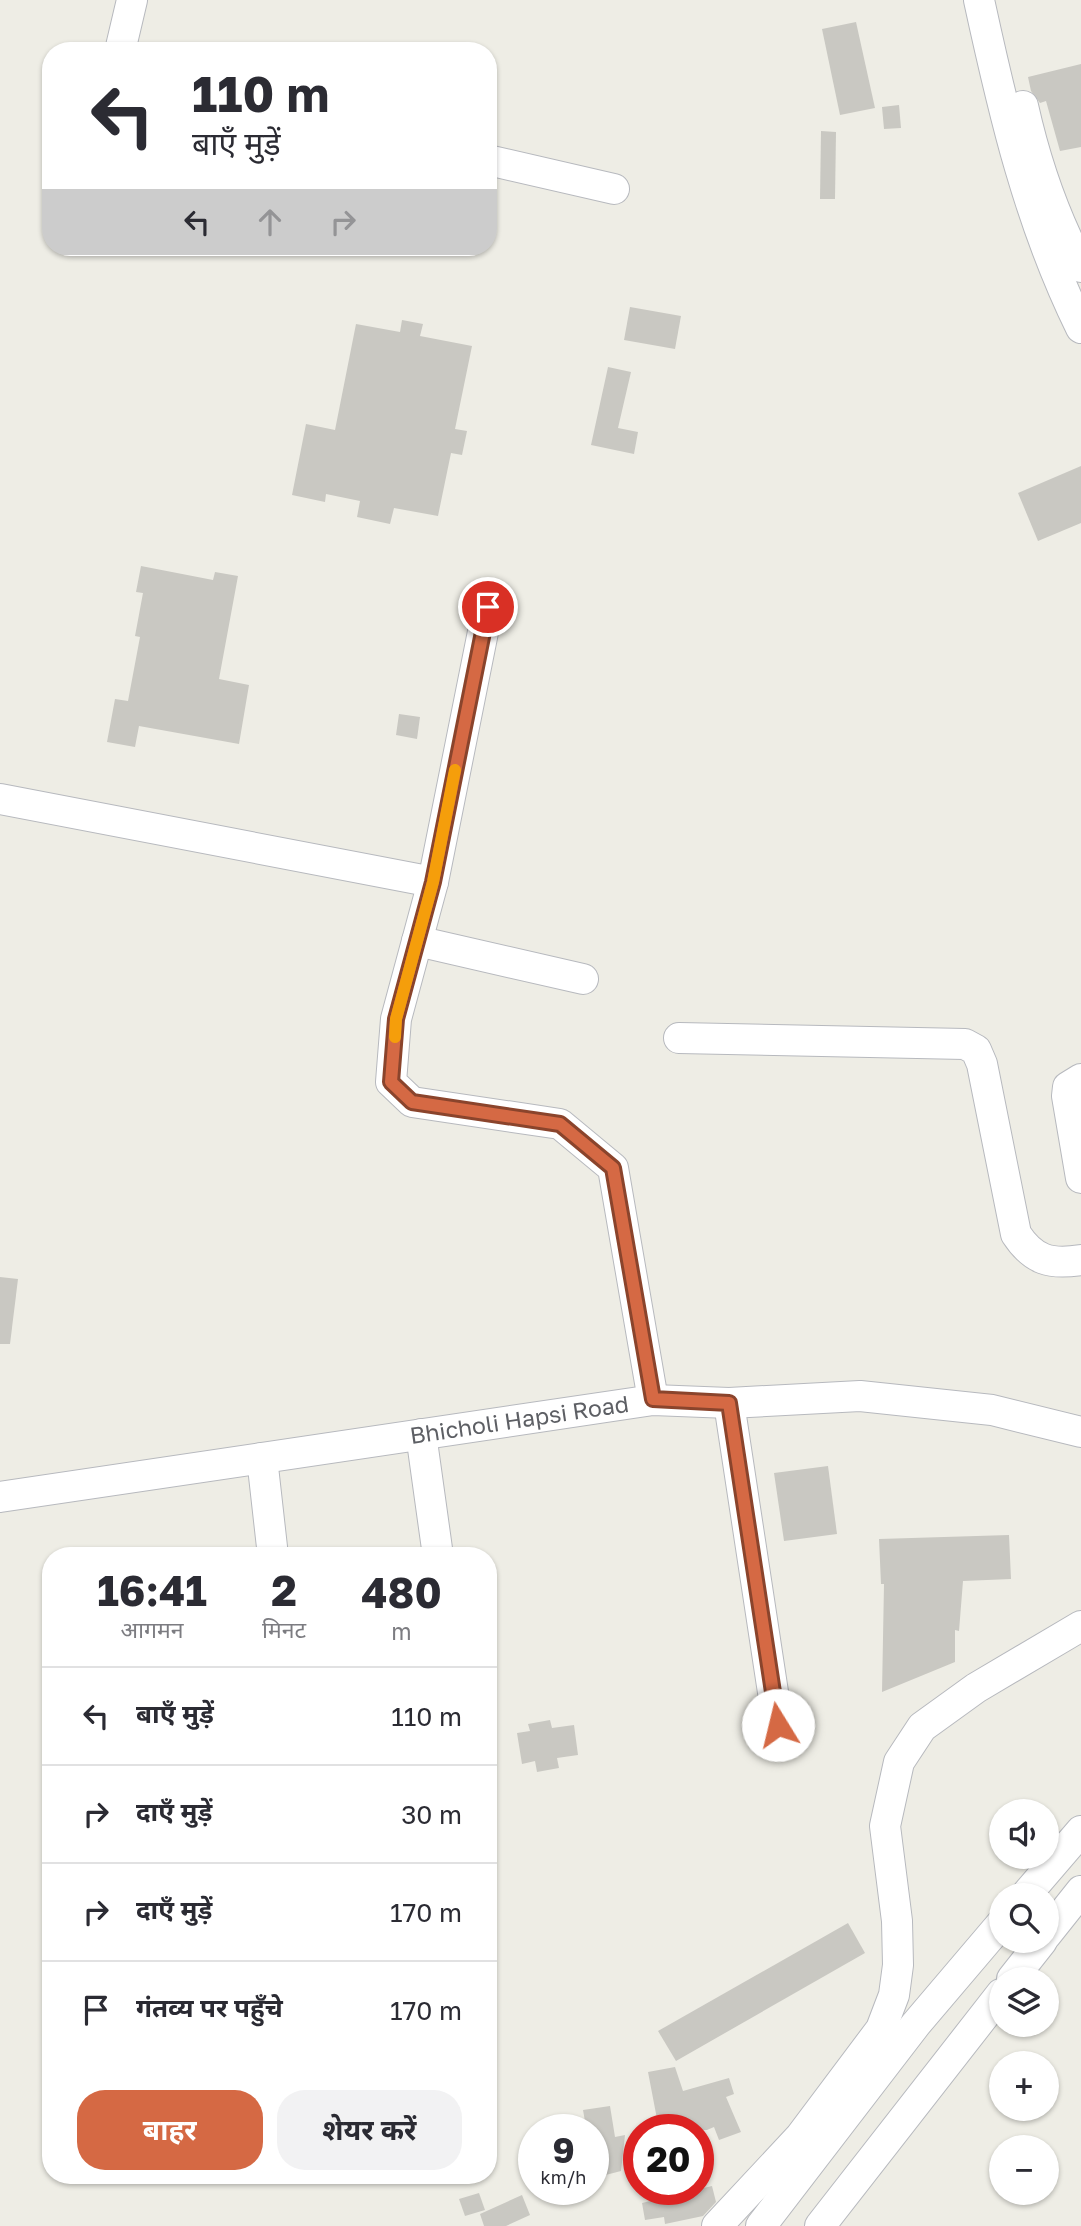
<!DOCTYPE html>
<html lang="hi">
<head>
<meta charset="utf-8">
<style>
	:root { --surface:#fff; --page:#f2f2f3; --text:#2b2b33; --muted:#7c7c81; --line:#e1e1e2; --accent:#d56944 }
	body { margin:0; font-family:"Golos Text","Noto Sans Devanagari",sans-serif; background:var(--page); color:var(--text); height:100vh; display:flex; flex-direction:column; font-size:26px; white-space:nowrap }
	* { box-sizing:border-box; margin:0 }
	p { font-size:23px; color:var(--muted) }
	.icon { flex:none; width:38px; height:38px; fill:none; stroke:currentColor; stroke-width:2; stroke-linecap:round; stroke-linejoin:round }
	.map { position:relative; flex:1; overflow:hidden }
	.sheet { position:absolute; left:42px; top:1547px; width:455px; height:637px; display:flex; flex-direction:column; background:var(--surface); border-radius:28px; box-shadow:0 2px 5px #0004 }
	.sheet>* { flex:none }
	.guide { position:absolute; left:42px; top:42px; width:455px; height:214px; border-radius:28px; box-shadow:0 2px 5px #0004; background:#fff; color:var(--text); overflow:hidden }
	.tools { position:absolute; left:989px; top:1799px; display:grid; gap:14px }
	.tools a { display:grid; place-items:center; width:70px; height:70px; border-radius:50%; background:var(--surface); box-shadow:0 2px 5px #0004; font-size:35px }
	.speed { position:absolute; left:518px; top:2114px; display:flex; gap:14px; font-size:35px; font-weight:700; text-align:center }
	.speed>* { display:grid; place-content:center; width:91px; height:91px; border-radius:50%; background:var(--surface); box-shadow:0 2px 5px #0004; line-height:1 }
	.speed small { font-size:18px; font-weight:400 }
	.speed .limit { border:10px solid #d22; background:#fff; color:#111 }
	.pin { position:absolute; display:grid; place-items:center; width:60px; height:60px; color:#fff; margin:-30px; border:4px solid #fff; border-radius:50%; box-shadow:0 2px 7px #0007 }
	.me { position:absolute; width:77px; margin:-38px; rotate:351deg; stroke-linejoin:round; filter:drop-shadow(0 0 5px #0008) }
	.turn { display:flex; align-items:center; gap:24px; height:147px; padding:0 35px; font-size:32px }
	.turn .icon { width:91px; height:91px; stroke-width:2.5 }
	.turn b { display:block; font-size:49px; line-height:60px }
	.lanes { display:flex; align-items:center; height:66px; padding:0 35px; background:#0003; justify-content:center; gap:35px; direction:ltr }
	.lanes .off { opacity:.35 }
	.eta { display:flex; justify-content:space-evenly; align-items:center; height:119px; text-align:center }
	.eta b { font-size:42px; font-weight:700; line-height:49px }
	.cta { display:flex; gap:14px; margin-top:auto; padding:14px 35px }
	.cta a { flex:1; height:80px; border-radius:28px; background:var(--accent); color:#fff; font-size:28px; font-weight:700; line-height:80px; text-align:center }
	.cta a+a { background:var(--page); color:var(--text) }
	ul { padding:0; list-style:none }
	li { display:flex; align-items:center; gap:21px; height:98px; padding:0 35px; border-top:2px solid var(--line) }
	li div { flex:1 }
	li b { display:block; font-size:26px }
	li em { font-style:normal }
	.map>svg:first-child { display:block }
</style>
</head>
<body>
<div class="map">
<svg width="1081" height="2226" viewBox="0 0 1081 2226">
	<rect width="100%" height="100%" fill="#eeede5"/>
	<!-- building -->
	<g fill="#c9c8c2">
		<polygon points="856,22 875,108 840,115 822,29"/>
		<polygon points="1081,64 1081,147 1060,151 1046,101 1040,103 1031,91 1028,77"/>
		<polygon points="899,105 901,128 884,129 882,107"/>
		<polygon points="821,131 836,132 835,199 820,199"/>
		<polygon points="630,307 681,316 675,349 624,340"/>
		<polygon points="402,320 423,324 420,336 472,346 455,429 467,431 462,455 451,453 438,516 394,508 390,524 357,517 360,501 326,494 325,502 292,495 306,424 335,430 356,324 400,332"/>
		<polygon points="608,367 631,372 618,428 638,432 634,454 591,445"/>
		<polygon points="1081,466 1081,523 1038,541 1018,493"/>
		<polygon points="141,566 213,580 215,572 238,576 219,679 249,685 239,744 139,726 135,747 107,742 115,699 128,701 140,637 135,636 143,593 136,592"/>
		<polygon points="399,714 420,717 417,739 396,735"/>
		<polygon points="0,1277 18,1279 10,1344 0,1344"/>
		<polygon points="828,1466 837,1534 784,1541 774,1473"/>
		<polygon points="1009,1535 1011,1579 963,1581 959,1631 955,1630 955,1662 882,1692 884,1584 881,1584 879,1539"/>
		<polygon points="550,1720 552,1728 574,1725 578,1755 557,1758 559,1768 537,1772 535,1761 522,1764 517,1733 530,1731 528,1724"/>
		<polygon points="848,1923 865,1953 676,2061 658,2031"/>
		<polygon points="675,2067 683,2091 729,2078 734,2094 726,2097 741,2132 719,2140 714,2127 707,2130 671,2130 669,2118 657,2119 648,2072"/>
		<polygon points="610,2106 615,2137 625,2135 621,2171 598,2177 593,2159 593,2126 586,2127 583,2110"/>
		<polygon points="712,2186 716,2202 703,2216 665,2224 664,2217 645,2220 642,2203"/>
		<polygon points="479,2193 485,2210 465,2216 459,2199"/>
		<polygon points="522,2195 530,2215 506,2226 484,2226 480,2214"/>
	</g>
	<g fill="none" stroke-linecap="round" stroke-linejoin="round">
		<defs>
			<g id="minor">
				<path d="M 979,0 C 1004,115 1029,222 1081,328"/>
				<polyline points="120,51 132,0"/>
				<path d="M 1023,106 C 1035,160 1055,218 1081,267"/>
				<polyline points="488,160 614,189"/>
				<polyline points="488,607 433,882 396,1019 391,1082 412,1102 560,1124 613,1168 653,1400"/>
				<polyline points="0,799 433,882"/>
				<polyline points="417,941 583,979"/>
				<path d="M 679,1038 L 965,1044 L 976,1050 L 982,1064 L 1016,1234 C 1033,1260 1050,1265 1081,1260"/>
				<polyline points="1081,1079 1068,1087 1067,1096 1081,1178"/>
				<polyline points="729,1403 778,1725"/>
				<polyline points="421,1434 438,1556"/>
				<polyline points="262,1458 273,1556"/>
				<path id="s1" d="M 0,1497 L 653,1400 L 729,1403 L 860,1396 L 992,1410 L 1081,1432"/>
				<polyline points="1026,1895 1081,1831"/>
				<polyline points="1046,1935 1081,1891"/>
				<polyline points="1012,1979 1042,1941"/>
				<polyline points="717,2226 800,2137 881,2029 894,1995 898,1965 897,1921 885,1826 899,1762 922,1727 976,1688 1081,1626"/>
				<polyline points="761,2226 916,2024 1001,1924"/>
				<polyline points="820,2226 1001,1994"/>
			</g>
		</defs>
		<!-- minor casing -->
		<use href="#minor" stroke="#b7b9be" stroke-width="32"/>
		<!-- minor -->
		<use href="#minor" stroke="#fff" stroke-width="30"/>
	</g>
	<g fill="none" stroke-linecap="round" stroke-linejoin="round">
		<defs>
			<polyline id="route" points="488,607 433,882 396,1019 391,1082 412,1102 560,1124 613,1168 653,1399 729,1403 778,1725"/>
		</defs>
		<!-- route casing -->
		<use href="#route" stroke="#8a442c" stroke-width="18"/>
		<!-- route -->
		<use href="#route" stroke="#d56944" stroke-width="12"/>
		<!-- slow -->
		<polyline stroke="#f59e0b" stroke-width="12" points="395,1037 396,1019 433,882 455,770"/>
	</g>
	<g text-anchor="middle" stroke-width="5" stroke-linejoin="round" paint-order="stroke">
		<!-- street labels -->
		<g font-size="23" fill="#5d5f64" stroke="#fff">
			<text dy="8" stroke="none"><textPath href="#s1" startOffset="525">Bhicholi Hapsi Road</textPath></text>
		</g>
	</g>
</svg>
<div class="tools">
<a><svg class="icon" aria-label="sound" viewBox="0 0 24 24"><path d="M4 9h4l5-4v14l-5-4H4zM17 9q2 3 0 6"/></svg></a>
<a><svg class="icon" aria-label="search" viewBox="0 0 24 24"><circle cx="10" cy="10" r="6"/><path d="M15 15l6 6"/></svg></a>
<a><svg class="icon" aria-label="layers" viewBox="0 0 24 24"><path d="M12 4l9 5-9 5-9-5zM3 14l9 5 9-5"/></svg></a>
<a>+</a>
<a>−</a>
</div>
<div class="speed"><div>9<small>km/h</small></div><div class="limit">20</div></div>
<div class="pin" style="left:488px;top:607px;background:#d93025"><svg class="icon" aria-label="arrive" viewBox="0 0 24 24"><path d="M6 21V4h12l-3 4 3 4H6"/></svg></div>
<svg class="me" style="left:778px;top:1725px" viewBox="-20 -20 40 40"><circle r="19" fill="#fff"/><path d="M0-13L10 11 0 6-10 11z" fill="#d56944"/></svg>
<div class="guide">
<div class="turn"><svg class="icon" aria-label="left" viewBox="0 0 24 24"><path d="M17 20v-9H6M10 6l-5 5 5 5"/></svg><div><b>110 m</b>बाएँ मुड़ें</div></div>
<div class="lanes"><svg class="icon" aria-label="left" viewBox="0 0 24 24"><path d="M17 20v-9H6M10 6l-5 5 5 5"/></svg><svg class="icon off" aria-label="ahead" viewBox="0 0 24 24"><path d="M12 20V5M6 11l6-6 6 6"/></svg><svg class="icon off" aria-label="right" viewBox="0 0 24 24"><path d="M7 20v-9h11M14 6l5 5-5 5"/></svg></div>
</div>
<section class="sheet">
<div class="eta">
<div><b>16:41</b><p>आगमन</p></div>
<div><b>2</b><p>मिनट</p></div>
<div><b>480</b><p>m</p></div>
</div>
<ul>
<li><svg class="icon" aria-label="left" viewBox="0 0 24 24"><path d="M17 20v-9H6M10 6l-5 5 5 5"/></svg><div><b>बाएँ मुड़ें</b></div><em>110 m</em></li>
<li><svg class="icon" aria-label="right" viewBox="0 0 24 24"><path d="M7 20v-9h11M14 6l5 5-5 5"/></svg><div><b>दाएँ मुड़ें</b></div><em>30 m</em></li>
<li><svg class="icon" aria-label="right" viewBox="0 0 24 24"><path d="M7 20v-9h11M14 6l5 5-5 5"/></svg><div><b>दाएँ मुड़ें</b></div><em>170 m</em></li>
<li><svg class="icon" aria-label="arrive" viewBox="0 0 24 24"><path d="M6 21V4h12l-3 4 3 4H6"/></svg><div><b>गंतव्य पर पहुँचे</b></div><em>170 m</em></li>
</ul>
<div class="cta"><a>बाहर</a><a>शेयर करें</a></div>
</section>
</div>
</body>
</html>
